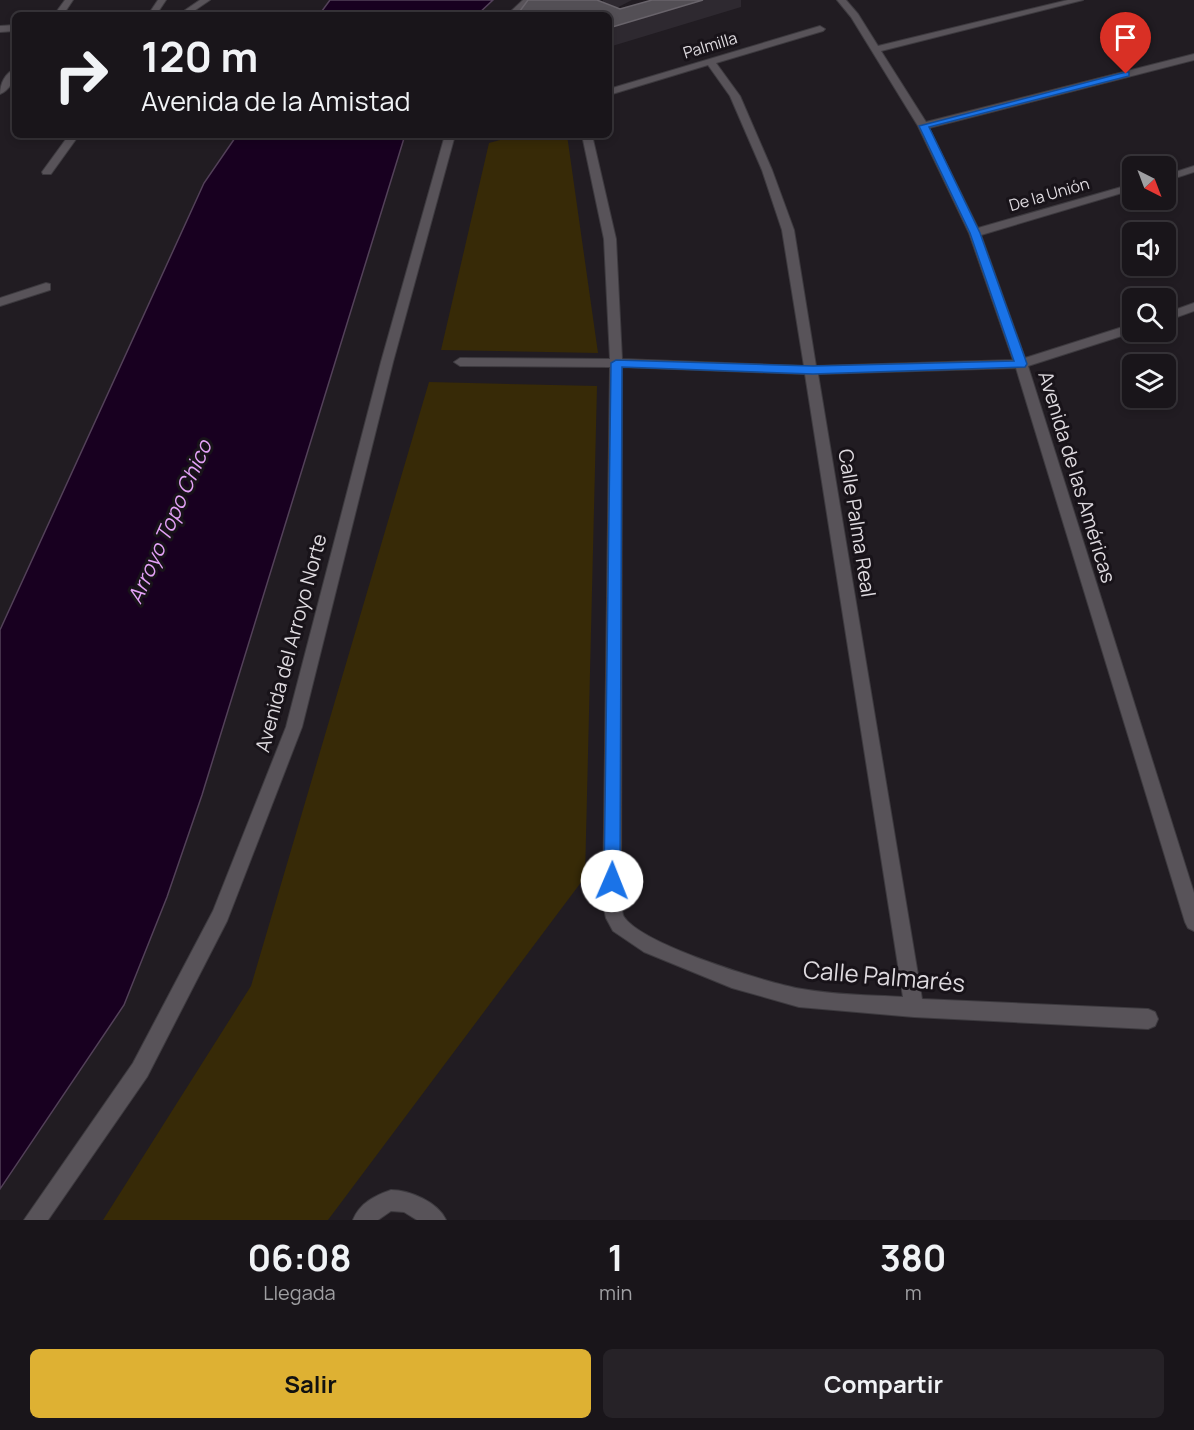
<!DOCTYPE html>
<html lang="es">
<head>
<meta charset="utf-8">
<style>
	:root { --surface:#19151a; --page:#262227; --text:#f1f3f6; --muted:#9f9fa2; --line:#373439; --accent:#deb133 }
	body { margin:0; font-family:Manrope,sans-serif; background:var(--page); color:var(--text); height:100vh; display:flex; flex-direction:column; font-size:22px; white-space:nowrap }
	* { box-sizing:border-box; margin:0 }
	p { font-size:20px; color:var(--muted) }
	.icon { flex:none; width:33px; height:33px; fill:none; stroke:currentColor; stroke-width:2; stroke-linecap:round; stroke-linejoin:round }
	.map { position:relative; height:1220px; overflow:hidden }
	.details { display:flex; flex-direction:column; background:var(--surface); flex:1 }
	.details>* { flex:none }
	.top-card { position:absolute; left:12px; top:12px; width:600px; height:126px; border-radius:9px; box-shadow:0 3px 9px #0003,0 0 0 2px var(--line); background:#19151a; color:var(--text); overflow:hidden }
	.needle { width:39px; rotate:138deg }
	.controls { position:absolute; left:1122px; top:156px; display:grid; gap:12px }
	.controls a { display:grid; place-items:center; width:54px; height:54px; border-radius:9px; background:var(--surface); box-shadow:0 3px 9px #0003,0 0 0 2px var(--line); font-size:30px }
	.pin { position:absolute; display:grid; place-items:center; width:51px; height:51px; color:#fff; margin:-62px -26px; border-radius:50% 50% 50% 0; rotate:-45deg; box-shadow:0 0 6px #0007 }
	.pin .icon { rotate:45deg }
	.me { position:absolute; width:66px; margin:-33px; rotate:1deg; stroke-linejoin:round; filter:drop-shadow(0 0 4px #0008) }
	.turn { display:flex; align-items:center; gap:21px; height:126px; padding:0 30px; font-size:27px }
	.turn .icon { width:78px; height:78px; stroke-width:2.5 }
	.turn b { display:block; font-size:42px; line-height:51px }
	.eta { display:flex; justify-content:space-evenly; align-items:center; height:102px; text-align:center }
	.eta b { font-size:36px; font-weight:700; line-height:42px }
	.button { display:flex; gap:12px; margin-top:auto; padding:12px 30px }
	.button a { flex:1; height:69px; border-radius:9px; background:var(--accent); color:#111; font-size:24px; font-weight:700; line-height:69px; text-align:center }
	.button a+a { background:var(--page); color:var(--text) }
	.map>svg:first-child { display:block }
</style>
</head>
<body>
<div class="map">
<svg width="1194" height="1220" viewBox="0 0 1194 1220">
	<rect width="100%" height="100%" fill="#211c22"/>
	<!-- green -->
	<g fill="#372a07">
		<polygon points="518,135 567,135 598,353 441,350 489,143"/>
		<polygon points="429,382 597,386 585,877 328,1220 103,1220 251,986"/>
	</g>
	<!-- water -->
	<g fill="#180020" stroke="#534159" stroke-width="1.5">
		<polygon points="330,0 493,0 477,15 319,15"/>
		<polygon points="237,135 405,135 202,795 167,897 124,1005 0,1189 0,630 204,183"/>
	</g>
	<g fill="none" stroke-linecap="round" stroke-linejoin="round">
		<defs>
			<g id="minor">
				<polygon points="65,0 73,0 63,15 54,15"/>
				<polygon points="158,0 166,0 156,15 148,15"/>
				<polygon points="200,0 210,0 188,15 178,15"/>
				<polygon points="523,0 532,0 516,15 507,15"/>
				<path d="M 837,0 L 846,0 L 858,14 L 878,46 L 1068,0 L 1083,0 L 881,51 L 926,122 L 1194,54 L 1194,60 L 929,128 L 978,228 L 1132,184 L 1132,190 L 981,235 L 1025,358 L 1132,324 L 1134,332 L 1028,366 L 1194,893 L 1194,931 L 1188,928 L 1185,922 L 1016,368 L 818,374 L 922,999 L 1148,1009 L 1155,1012 L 1158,1019 L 1155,1026 L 1148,1029 L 914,1017 L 799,1007 L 732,988 L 644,952 L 613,931 L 606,918 L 603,904 L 610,367 L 460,366 L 454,362 L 460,358 L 610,359 L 604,239 L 582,135 L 592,135 L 616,239 L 622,359 L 804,366 L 782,230 L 762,170 L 730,96 L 708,65 L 609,95 L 609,89 L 820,26 L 825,29 L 823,31 L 716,63 L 740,96 L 772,170 L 794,230 L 816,366 L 1013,360 L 969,233 L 918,126 L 851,17 ZM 622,367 L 805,374 L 903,997 C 869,995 835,995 802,989 C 767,983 643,945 624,917 C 622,914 622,908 621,904 Z"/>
				<polygon points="15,25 15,31 0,32 0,26"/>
				<path d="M 15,69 C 15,79 10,90 0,94 C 0,84 5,73 15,69 Z"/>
				<polygon points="69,135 79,135 51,174 43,174 42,172"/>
				<polygon points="445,135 455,135 393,362 302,727 227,921 147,1077 48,1220 24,1220 133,1063 213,911 286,727 381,362"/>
				<polygon points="1194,166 1194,172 1166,181 1166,175"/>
				<polygon points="46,283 50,284 50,290 0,306 0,298"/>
				<polygon points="1194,303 1194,311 1166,321 1166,313"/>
				<path d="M 391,1190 C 409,1190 438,1202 446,1220 L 417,1220 L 404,1212 L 391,1211 L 378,1220 L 353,1220 C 360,1203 374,1196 391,1190 Z"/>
			</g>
		</defs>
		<!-- minor casing -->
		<use href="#minor" stroke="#3d3a3f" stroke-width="2"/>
		<!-- minor -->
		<use href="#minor" fill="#585359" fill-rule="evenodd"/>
	</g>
	<!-- shaded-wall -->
	<g fill="#2e2930">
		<polygon points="603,0 632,0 603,15"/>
		<polygon points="703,0 741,0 741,7 609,47 609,28"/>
	</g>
	<!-- building -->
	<polygon fill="#534f55" stroke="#69646b" stroke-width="1.5" points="528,0 597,0 620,9 652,0 703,0 609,28 609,15 517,15"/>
	<!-- route -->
	<polygon fill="#1a73e8" stroke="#114b97" stroke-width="1.5" points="1126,72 1129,72 1129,76 929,127 980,233 1027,364 1025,367 813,374 622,367 620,881 618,886 612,888 606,886 604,881 611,363 616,360 813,366 1014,361 970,233 919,126"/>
	<g text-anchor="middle" stroke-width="6" stroke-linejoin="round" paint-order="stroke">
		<!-- far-street labels -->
		<g font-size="16" fill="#dedadf" stroke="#181319">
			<text transform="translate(710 45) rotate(-17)" y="6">Palmilla</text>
			<text transform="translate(1049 194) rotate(-16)" y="6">De la Unión</text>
		</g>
		<!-- street labels -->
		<g font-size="20" fill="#dedadf" stroke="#181319">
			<text transform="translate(1077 477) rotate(73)" y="7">Avenida de las Américas</text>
			<text transform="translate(857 523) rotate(81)" y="7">Calle Palma Real</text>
			<text transform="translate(291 643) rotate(-75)" y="7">Avenida del Arroyo Norte</text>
		</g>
		<!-- water labels -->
		<g font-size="21" font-style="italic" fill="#e3a1f6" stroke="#181319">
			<text transform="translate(170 522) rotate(-66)" y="7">Arroyo Topo Chico</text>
		</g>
		<!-- near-street labels -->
		<g font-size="24" fill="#dedadf" stroke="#181319">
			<text transform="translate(884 977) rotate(5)" y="8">Calle Palmarés</text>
		</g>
	</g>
</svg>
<div class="controls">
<a><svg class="needle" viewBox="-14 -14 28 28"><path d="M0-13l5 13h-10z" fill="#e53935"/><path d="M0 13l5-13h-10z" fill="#9f9fa2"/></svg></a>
<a><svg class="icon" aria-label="sound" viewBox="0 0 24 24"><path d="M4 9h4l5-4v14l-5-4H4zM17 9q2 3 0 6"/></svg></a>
<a><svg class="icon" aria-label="search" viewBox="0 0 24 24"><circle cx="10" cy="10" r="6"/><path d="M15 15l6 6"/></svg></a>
<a><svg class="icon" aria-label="layers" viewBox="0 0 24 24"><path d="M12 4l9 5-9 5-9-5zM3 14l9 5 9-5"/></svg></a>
</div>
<div class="pin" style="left:1126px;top:74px;background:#d93025"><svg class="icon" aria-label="arrive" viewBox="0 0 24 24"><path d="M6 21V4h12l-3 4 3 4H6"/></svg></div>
<svg class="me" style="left:612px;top:881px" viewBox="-20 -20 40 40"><circle r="19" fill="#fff"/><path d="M0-13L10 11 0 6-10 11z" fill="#1a73e8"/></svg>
<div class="top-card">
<div class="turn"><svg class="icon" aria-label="right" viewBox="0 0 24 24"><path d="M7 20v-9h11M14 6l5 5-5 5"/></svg><div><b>120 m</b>Avenida de la Amistad</div></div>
</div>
</div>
<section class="details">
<div class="eta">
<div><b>06:08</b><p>Llegada</p></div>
<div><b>1</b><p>min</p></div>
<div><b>380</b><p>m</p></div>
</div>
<div class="button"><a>Salir</a><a>Compartir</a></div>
</section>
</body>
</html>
